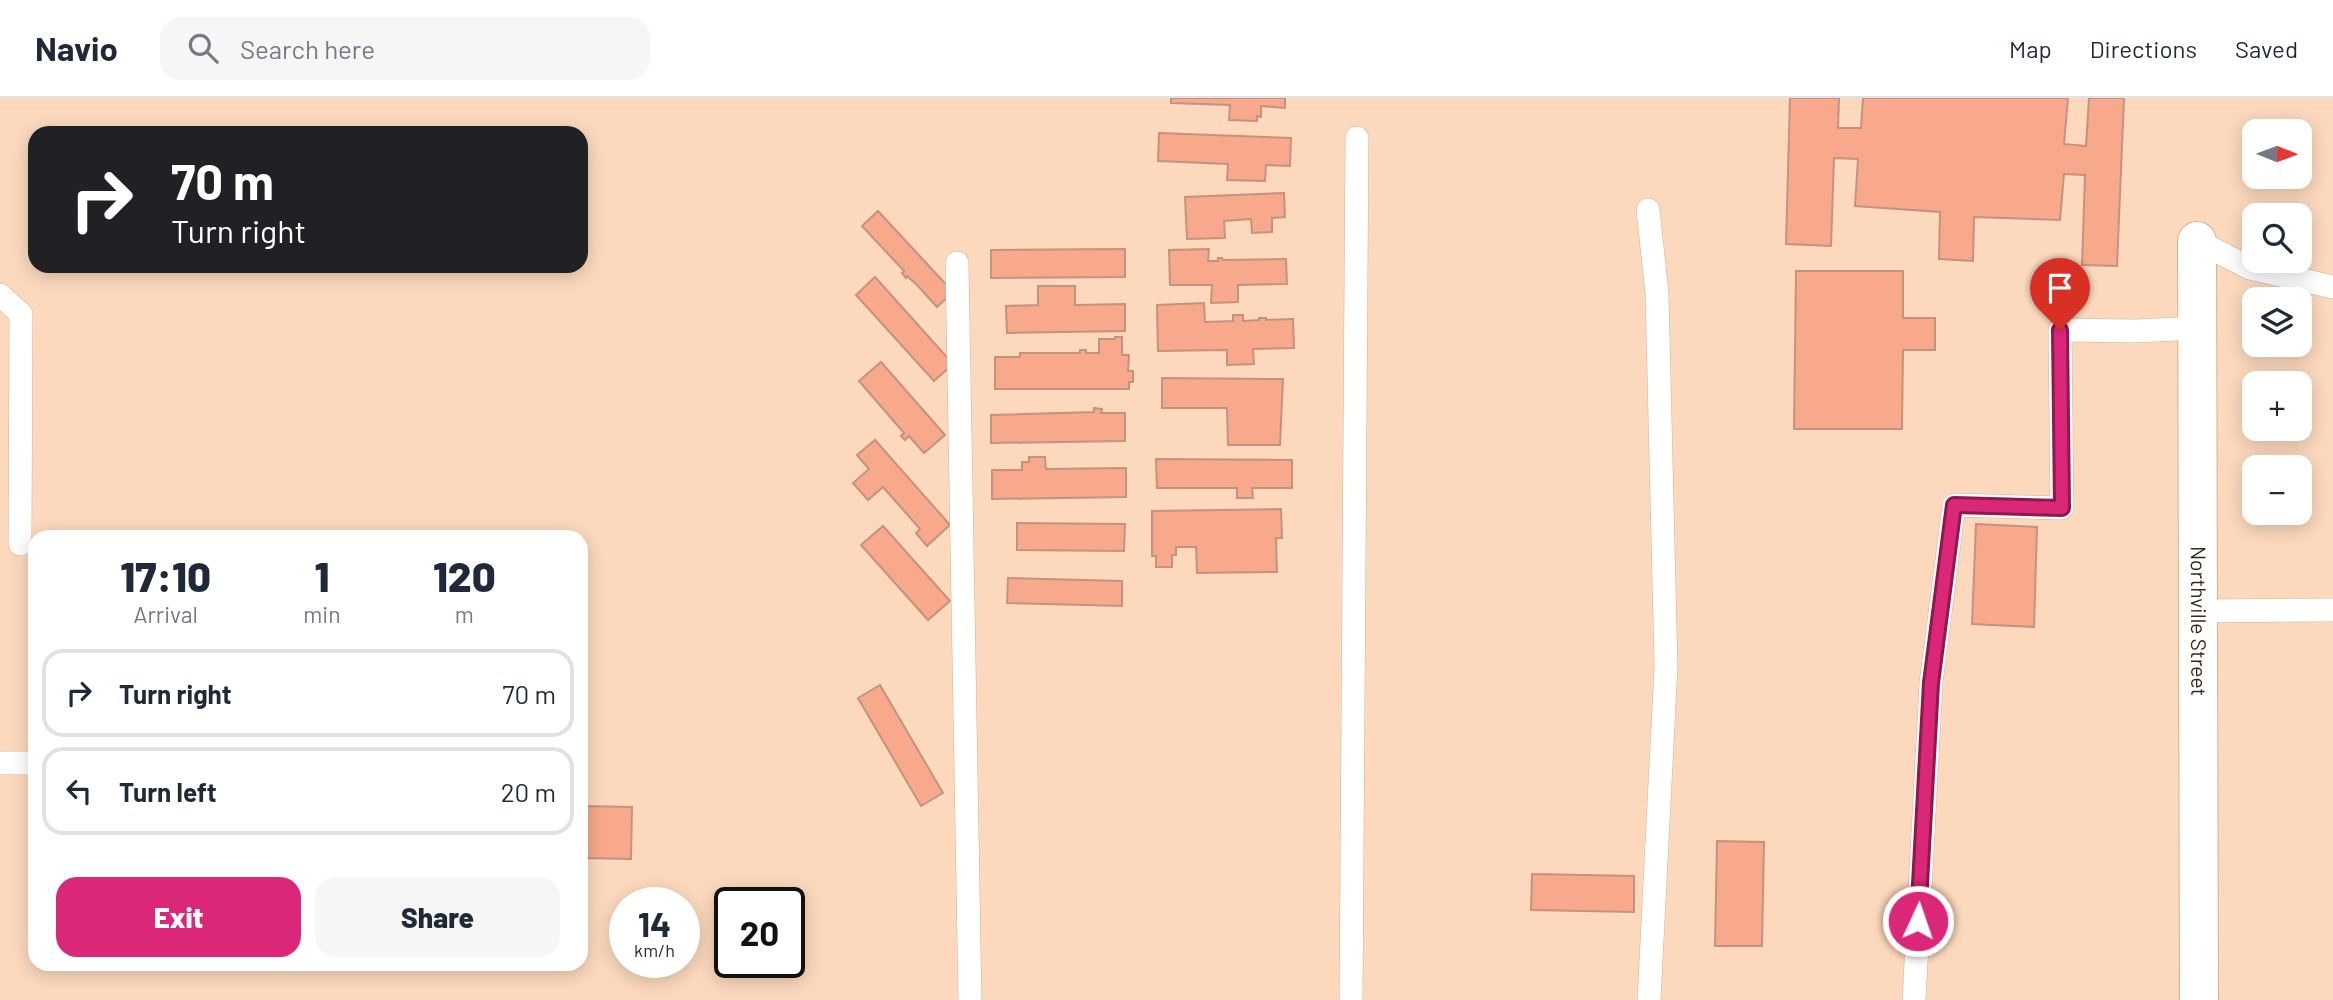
<!DOCTYPE html>
<html lang="en">
<head>
<meta charset="utf-8">
<style>
	:root { --surface:#fff; --page:#f6f6f7; --text:#1f2937; --muted:#747a83; --line:#e0e1e3; --accent:#db2777 }
	body { margin:0; font-family:Barlow,sans-serif; background:var(--page); color:var(--text); height:100vh; display:flex; flex-direction:column; font-size:26px; white-space:nowrap }
	* { box-sizing:border-box; margin:0 }
	p { font-size:23px; color:var(--muted) }
	.icon { flex:none; width:38px; height:38px; fill:none; stroke:currentColor; stroke-width:2; stroke-linecap:round; stroke-linejoin:round }
	.map { position:relative; flex:1; overflow:hidden }
	.panel { position:absolute; left:28px; top:432px; width:560px; height:441px; display:flex; flex-direction:column; background:var(--surface); border-radius:21px; box-shadow:0 4px 18px #0003 }
	.panel>* { flex:none }
	.top-card { position:absolute; left:28px; top:28px; width:560px; height:147px; border-radius:21px; box-shadow:0 4px 18px #0003; background:#202124; color:#fff; overflow:hidden }
	.needle { width:46px; rotate:91deg }
	.controls { position:absolute; left:2242px; top:21px; display:grid; gap:14px }
	.controls a { display:grid; place-items:center; width:70px; height:70px; border-radius:14px; background:var(--surface); box-shadow:0 4px 18px #0003; font-size:35px }
	.speed { position:absolute; left:609px; top:789px; display:flex; gap:14px; font-size:35px; font-weight:700; text-align:center }
	.speed>* { display:grid; place-content:center; width:91px; height:91px; border-radius:50%; background:var(--surface); box-shadow:0 4px 18px #0003; line-height:1 }
	.speed small { font-size:18px; font-weight:400 }
	.speed .limit { border:4px solid #111; border-radius:10px; background:#fff; color:#111 }
	.pin { position:absolute; display:grid; place-items:center; width:60px; height:60px; color:#fff; margin:-72px -30px; border-radius:50% 50% 50% 0; rotate:-45deg; box-shadow:0 0 7px #0007 }
	.pin .icon { rotate:45deg }
	.me { position:absolute; width:77px; margin:-38px; rotate:3deg; stroke-linejoin:round; filter:drop-shadow(0 0 5px #0008) }
	.turn { display:flex; align-items:center; gap:24px; height:147px; padding:0 28px; font-size:32px }
	.turn .icon { width:91px; height:91px; stroke-width:2.5 }
	.turn b { display:block; font-size:49px; line-height:60px }
	.eta { display:flex; justify-content:space-evenly; align-items:center; height:119px; text-align:center }
	.eta b { font-size:42px; font-weight:800; line-height:49px }
	.button { display:flex; gap:14px; margin-top:auto; padding:14px 28px }
	.button a { flex:1; height:80px; border-radius:21px; background:var(--accent); color:#fff; font-size:28px; font-weight:800; line-height:80px; text-align:center }
	.button a+a { background:var(--page); color:var(--text) }
	ul { padding:0; list-style:none }
	li { display:flex; align-items:center; gap:21px; height:88px; margin:0 14px 10px; padding:0 14px; border:4px solid var(--line); border-radius:21px }
	li div { flex:1 }
	li b { display:block; font-size:26px }
	li em { font-style:normal }
	header { display:flex; align-items:center; gap:42px; box-sizing:border-box; height:98px; padding:0 35px; background:var(--surface); border-bottom:2px solid var(--line) }
	header strong { font-size:33px }
	nav { display:flex; gap:38px; margin-inline-start:auto; font-size:24px }
	.search { width:490px; height:63px; background:var(--page); display:flex; align-items:center; gap:18px; box-sizing:border-box; padding:0 24px; border-radius:21px; color:var(--muted); font-size:26px }
	.map>svg:first-child { display:block }
</style>
</head>
<body>
<header>
<strong>Navio</strong>
<div class="search"><svg class="icon" aria-label="search" viewBox="0 0 24 24"><circle cx="10" cy="10" r="6"/><path d="M15 15l6 6"/></svg>Search here</div>
<nav><a>Map</a><a>Directions</a><a>Saved</a></nav>
</header>
<div class="map">
<svg width="2333" height="902" viewBox="0 0 2333 902">
	<rect width="100%" height="100%" fill="#fcd9bd"/>
	<!-- building -->
	<g fill="#f8a98c" stroke="#c59280" stroke-width="2">
		<polygon points="1171,0 1285,0 1285,10 1261,8 1261,19 1257,18 1257,23 1229,22 1230,7 1171,5"/>
		<polygon points="1790,0 1839,0 1838,30 1861,30 1863,0 2068,0 2064,46 2086,48 2089,0 2124,0 2117,168 2082,167 2085,77 2064,76 2060,122 1974,119 1973,163 1939,161 1940,114 1855,108 1858,61 1834,60 1831,148 1786,146"/>
		<polygon points="1159,35 1291,40 1290,68 1266,67 1265,83 1227,82 1228,66 1158,63"/>
		<polygon points="1284,95 1285,119 1272,120 1272,134 1252,135 1251,121 1224,123 1225,140 1187,141 1185,99"/>
		<polygon points="878,113 953,194 937,209 917,187 907,178 906,180 902,175 904,173 862,128"/>
		<polygon points="1125,151 1125,179 991,180 991,152"/>
		<polygon points="1209,151 1208,163 1218,163 1218,160 1222,160 1223,162 1286,161 1287,186 1238,187 1238,204 1211,205 1212,187 1170,187 1169,152"/>
		<polygon points="1796,173 1903,173 1903,220 1935,220 1935,252 1903,252 1902,331 1794,331"/>
		<polygon points="875,179 953,266 934,283 856,197"/>
		<polygon points="1038,188 1075,188 1075,207 1125,206 1125,233 1007,235 1006,208 1038,207"/>
		<polygon points="1204,205 1205,224 1233,223 1233,217 1243,217 1243,223 1259,222 1259,220 1266,220 1266,222 1293,221 1294,250 1253,251 1254,266 1227,267 1227,252 1158,253 1157,207"/>
		<polygon points="1115,239 1122,239 1122,257 1129,257 1128,273 1133,273 1133,284 1129,284 1129,291 995,291 995,259 1020,259 1020,255 1080,255 1080,252 1086,252 1086,255 1099,255 1099,241 1115,241"/>
		<polygon points="881,264 945,337 924,355 909,338 905,342 901,338 904,335 859,283"/>
		<polygon points="1162,280 1283,281 1280,347 1228,347 1227,310 1162,310"/>
		<polygon points="1094,310 1102,311 1101,315 1125,315 1125,343 991,345 991,317 1094,314"/>
		<polygon points="875,342 950,427 927,448 916,435 920,431 883,389 868,402 853,385 869,371 857,357"/>
		<polygon points="1029,359 1045,359 1046,371 1126,370 1126,399 992,401 992,372 1022,372 1022,364 1029,364"/>
		<polygon points="1156,361 1292,362 1292,390 1252,390 1253,400 1237,400 1237,390 1157,390"/>
		<polygon points="1281,411 1282,440 1276,440 1277,474 1197,475 1196,449 1176,449 1176,457 1172,457 1172,469 1156,469 1156,458 1152,458 1152,413"/>
		<polygon points="1017,425 1125,426 1124,453 1017,452"/>
		<polygon points="1976,426 2037,429 2034,529 1972,526"/>
		<polygon points="883,428 950,503 928,522 861,447"/>
		<polygon points="1008,480 1122,483 1122,508 1007,505"/>
		<polygon points="880,587 943,695 921,708 858,600"/>
		<polygon points="581,708 632,709 631,761 581,760"/>
		<polygon points="1717,743 1764,744 1762,848 1715,848"/>
		<polygon points="1532,776 1634,778 1634,814 1531,812"/>
	</g>
	<g fill="none" stroke-linecap="round" stroke-linejoin="round">
		<defs>
			<g id="service">
				<polyline points="1648,112 1657,195 1666,568 1649,902"/>
				<polyline points="2197,143 2250,170 2333,189"/>
				<polyline points="957,165 970,902"/>
				<polyline points="0,197 21,216 20,446"/>
				<polyline points="2198,513 2333,512"/>
				<polyline points="0,665 35,665"/>
				<polyline points="1351,902 1357,40"/>
				<polyline points="1914,902 1931,585 1954,407 2062,410 2060,232 2135,233 2198,230"/>
			</g>
			<g id="minor">
				<path id="s1" d="M 2197,143 L 2199,902"/>
			</g>
		</defs>
		<!-- service casing -->
		<use href="#service" stroke="#d8af8d" stroke-width="24"/>
		<!-- minor casing -->
		<use href="#minor" stroke="#d8af8d" stroke-width="40"/>
		<!-- service -->
		<use href="#service" stroke="#fff" stroke-width="23"/>
		<!-- minor -->
		<use href="#minor" stroke="#fff" stroke-width="38"/>
	</g>
	<g fill="none" stroke-linecap="round" stroke-linejoin="round">
		<defs>
			<polyline id="route" points="1918,823 1931,585 1954,407 2062,410 2060,232"/>
		</defs>
		<!-- route casing -->
		<use href="#route" stroke="#8e194d" stroke-width="18"/>
		<!-- route -->
		<use href="#route" stroke="#db2777" stroke-width="12"/>
	</g>
	<g text-anchor="middle" stroke-width="5" stroke-linejoin="round" paint-order="stroke">
		<!-- street labels -->
		<g font-size="21" fill="#38281b" stroke="#fbeadc">
			<text dy="7" stroke="none"><textPath href="#s1" startOffset="380">Northville Street</textPath></text>
		</g>
	</g>
</svg>
<div class="controls">
<a><svg class="needle" viewBox="-14 -14 28 28"><path d="M0-13l5 13h-10z" fill="#e53935"/><path d="M0 13l5-13h-10z" fill="#747a83"/></svg></a>
<a><svg class="icon" aria-label="search" viewBox="0 0 24 24"><circle cx="10" cy="10" r="6"/><path d="M15 15l6 6"/></svg></a>
<a><svg class="icon" aria-label="layers" viewBox="0 0 24 24"><path d="M12 4l9 5-9 5-9-5zM3 14l9 5 9-5"/></svg></a>
<a>+</a>
<a>−</a>
</div>
<div class="speed"><div>14<small>km/h</small></div><div class="limit">20</div></div>
<div class="pin" style="left:2060px;top:232px;background:#d93025"><svg class="icon" aria-label="arrive" viewBox="0 0 24 24"><path d="M6 21V4h12l-3 4 3 4H6"/></svg></div>
<svg class="me" style="left:1918px;top:823px" viewBox="-20 -20 40 40"><circle r="17" fill="#db2777" stroke="#fff" stroke-width="3"/><path d="M0-11L8 9 0 5-8 9z" fill="#fff"/></svg>
<div class="top-card">
<div class="turn"><svg class="icon" aria-label="right" viewBox="0 0 24 24"><path d="M7 20v-9h11M14 6l5 5-5 5"/></svg><div><b>70 m</b>Turn right</div></div>
</div>
<section class="panel">
<div class="eta">
<div><b>17:10</b><p>Arrival</p></div>
<div><b>1</b><p>min</p></div>
<div><b>120</b><p>m</p></div>
</div>
<ul>
<li><svg class="icon" aria-label="right" viewBox="0 0 24 24"><path d="M7 20v-9h11M14 6l5 5-5 5"/></svg><div><b>Turn right</b></div><em>70 m</em></li>
<li><svg class="icon" aria-label="left" viewBox="0 0 24 24"><path d="M17 20v-9H6M10 6l-5 5 5 5"/></svg><div><b>Turn left</b></div><em>20 m</em></li>
</ul>
<div class="button"><a>Exit</a><a>Share</a></div>
</section>
</div>
</body>
</html>
